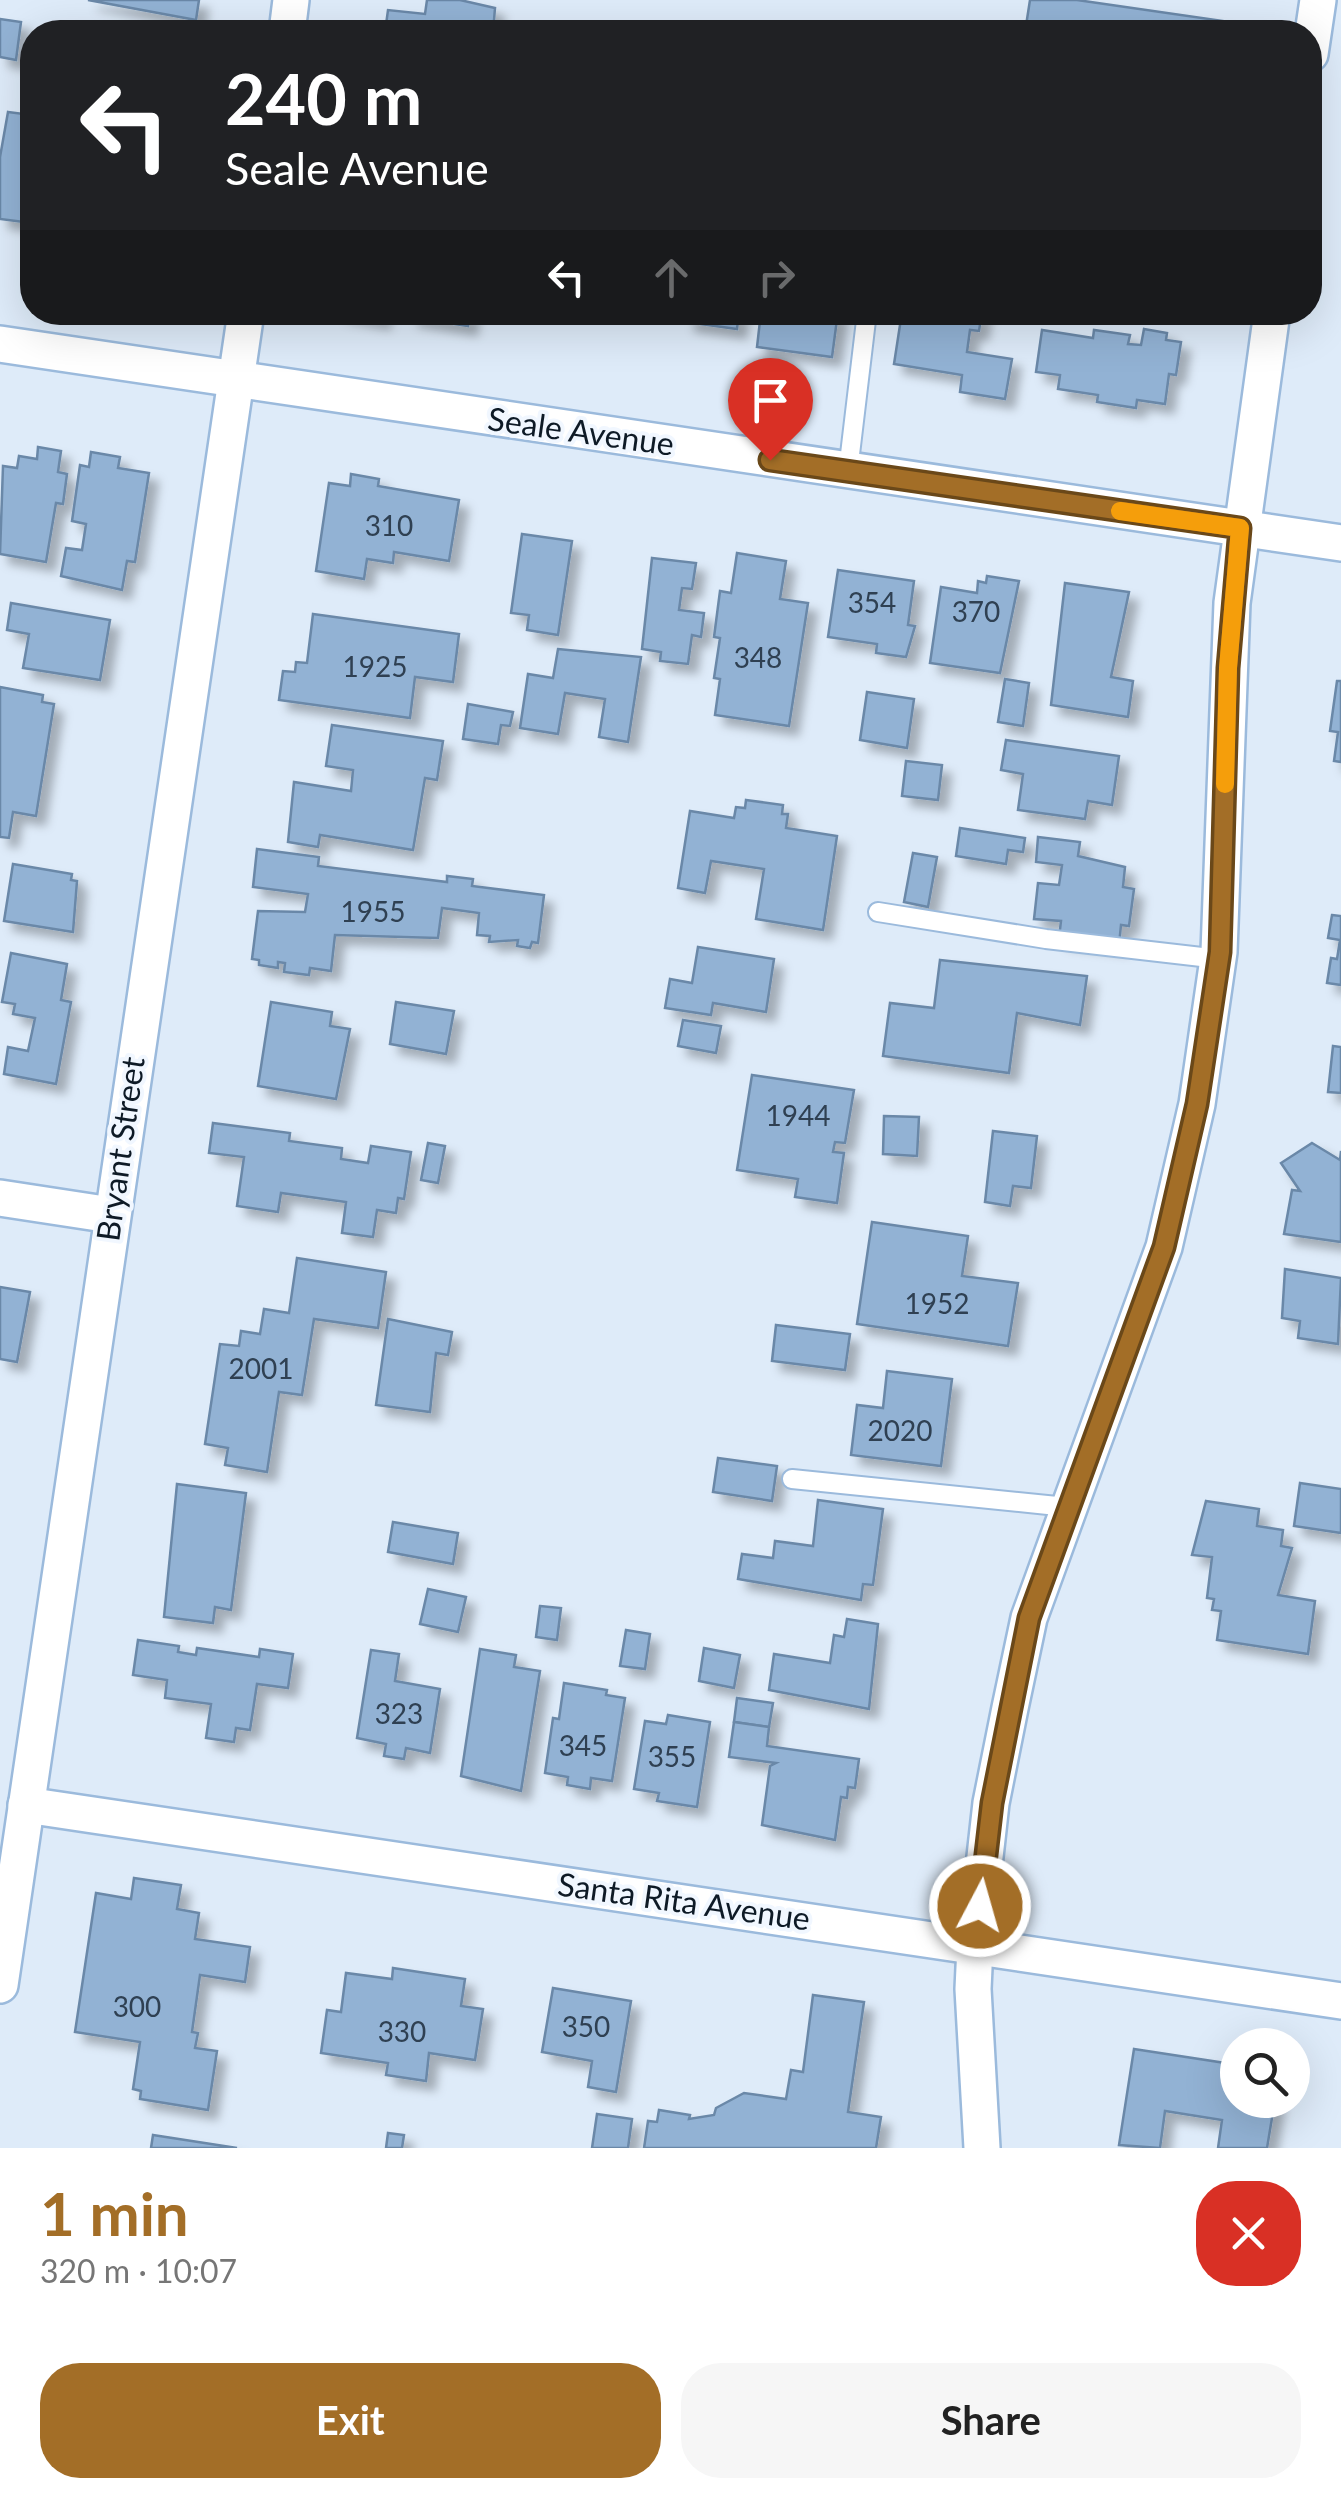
<!DOCTYPE html>
<html lang="en">
<head>
<meta charset="utf-8">
<style>
	:root { --surface:#fff; --page:#f6f6f6; --text:#222; --muted:#767676; --accent:#a36e27 }
	body { margin:0; font-family:Lato,sans-serif; background:var(--page); color:var(--text); height:100vh; display:flex; flex-direction:column; font-size:38px; white-space:nowrap }
	* { box-sizing:border-box; margin:0 }
	p { font-size:32px; color:var(--muted) }
	.icon { flex:none; width:55px; height:55px; fill:none; stroke:currentColor; stroke-width:2; stroke-linecap:round; stroke-linejoin:round }
	.map { position:relative; height:2148px; overflow:hidden }
	.drawer { display:flex; flex-direction:column; background:var(--surface); flex:1 }
	.drawer>* { flex:none }
	.top-card { position:absolute; left:20px; top:20px; width:1302px; height:305px; border-radius:40px; box-shadow:0 10px 40px #0002; background:#202124; color:#fff; overflow:hidden }
	.buttons { position:absolute; left:1220px; top:2028px; display:grid; gap:20px }
	.buttons a { display:grid; place-items:center; width:90px; height:90px; border-radius:50%; background:var(--surface); box-shadow:0 10px 40px #0002; font-size:50px }
	.pin { position:absolute; display:grid; place-items:center; width:85px; height:85px; color:#fff; margin:-102px -42px; border-radius:50% 50% 50% 0; rotate:-45deg; box-shadow:0 0 10px #0007 }
	.pin .icon { rotate:45deg }
	.me { position:absolute; width:110px; margin:-55px; rotate:6deg; stroke-linejoin:round; filter:drop-shadow(0 0 8px #0008) }
	.turn { display:flex; align-items:center; gap:35px; height:210px; padding:0 40px; font-size:45px }
	.turn .icon { width:130px; height:130px; stroke-width:2.5 }
	.turn b { display:block; font-size:70px; line-height:85px }
	.lanes { display:flex; align-items:center; height:95px; padding:0 40px; background:#0003; justify-content:center; gap:50px; direction:ltr }
	.lanes .off { opacity:.35 }
	.round { display:grid; place-items:center; flex:none; width:105px; height:105px; border-radius:40px; background:var(--page) }
	.head { display:flex; align-items:center; justify-content:space-between; height:170px; padding:0 40px }
	h1 { font-size:60px; font-weight:700; line-height:75px; color:var(--accent) }
	.action { display:flex; gap:20px; margin-top:auto; padding:20px 40px }
	.action a { flex:1; height:115px; border-radius:40px; background:var(--accent); color:#fff; font-size:40px; font-weight:700; line-height:115px; text-align:center }
	.action a+a { background:var(--page); color:var(--text) }
	.map>svg:first-child { display:block }
</style>
</head>
<body>
<div class="map">
<svg width="1341" height="2148" viewBox="0 0 1341 2148">
	<defs>
		<filter id="shadow"><feDropShadow dx="9" dy="9" stdDeviation="5" flood-color="#0004"/></filter>
	</defs>
	<rect width="100%" height="100%" fill="#deebf9"/>
	<!-- building -->
	<g fill="#92b2d4" stroke="#6a88a8" stroke-width="2.5" filter="url(#shadow)">
		<polygon points="88,0 199,0 196,20"/>
		<polygon points="427,0 460,0 495,8 493,32 385,32 388,10 425,14"/>
		<polygon points="1030,0 1077,0 1223,21 1222,32 1025,32"/>
		<polygon points="0,19 21,22 16,60 0,57"/>
		<polygon points="8,112 32,115 32,223 0,219 0,157"/>
		<polygon points="337,312 382,312 381,320"/>
		<polygon points="410,312 470,312 468,326 410,317"/>
		<polygon points="687,312 739,312 737,329 686,322"/>
		<polygon points="761,312 838,312 832,357 757,347"/>
		<polygon points="902,312 982,312 979,331 970,330 967,352 1012,359 1005,399 960,392 962,375 894,364"/>
		<polygon points="1144,329 1167,333 1166,340 1181,342 1176,375 1169,374 1165,404 1137,400 1136,408 1097,402 1098,395 1058,389 1060,375 1036,372 1042,330 1093,338 1094,330 1130,335 1128,344 1141,345"/>
		<polygon points="38,447 61,451 58,472 67,474 63,504 56,503 46,562 0,554 3,466 17,468 19,456 37,459"/>
		<polygon points="91,452 120,457 118,468 149,473 135,562 127,561 122,590 61,576 66,548 82,550 86,524 72,521 80,465 89,467"/>
		<polygon points="351,474 379,479 378,486 459,500 449,561 394,552 393,563 367,559 364,579 316,571 329,483 350,486"/>
		<polygon points="522,534 572,541 558,635 527,630 529,615 511,613"/>
		<polygon points="737,553 786,561 780,599 808,603 789,726 715,715 720,679 714,678 720,638 714,637 720,591 731,593"/>
		<polygon points="652,558 696,563 692,589 682,588 679,610 704,613 701,637 692,635 688,664 660,661 661,652 642,649"/>
		<polygon points="838,570 914,581 908,625 915,626 906,657 876,653 877,644 828,637"/>
		<polygon points="987,576 1019,581 1000,673 930,663 941,587 977,593 978,581 986,583"/>
		<polygon points="1065,583 1129,592 1111,677 1133,681 1128,717 1051,705"/>
		<polygon points="11,603 110,620 100,680 23,668 29,634 7,630"/>
		<polygon points="313,614 459,634 453,682 415,677 410,718 279,700 283,671 295,672 296,662 307,663"/>
		<polygon points="558,649 641,657 628,742 599,737 605,699 565,693 558,734 520,728 528,674 553,678"/>
		<polygon points="1005,679 1029,683 1023,726 998,722"/>
		<polygon points="1337,681 1341,681 1341,762 1334,761 1338,732 1330,731"/>
		<polygon points="0,687 43,695 42,702 54,704 36,816 13,812 9,838 0,837"/>
		<polygon points="867,692 914,699 907,748 860,740"/>
		<polygon points="468,704 513,712 510,726 501,725 498,744 463,739"/>
		<polygon points="332,725 443,741 437,780 425,778 413,850 320,835 318,847 288,842 294,782 351,791 353,770 326,766"/>
		<polygon points="1006,740 1119,756 1112,805 1088,801 1085,819 1018,810 1023,774 1001,770"/>
		<polygon points="906,761 942,765 938,800 902,796"/>
		<polygon points="746,800 783,805 782,814 788,814 786,828 837,836 823,930 756,919 764,869 711,861 705,893 678,888 690,811 734,818 736,807 745,808"/>
		<polygon points="960,828 1025,838 1023,852 1008,850 1006,864 956,856"/>
		<polygon points="1038,837 1080,842 1078,856 1125,867 1123,887 1134,889 1129,926 1121,925 1119,945 1059,938 1061,921 1034,919 1038,883 1059,885 1062,865 1036,862"/>
		<polygon points="257,849 319,857 318,866 447,882 447,876 473,879 472,886 544,895 538,943 532,942 530,948 517,946 518,940 489,942 490,936 477,935 479,913 442,908 438,938 335,935 331,971 310,968 309,975 284,972 285,963 278,962 278,968 259,965 259,960 252,959 258,911 305,912 308,894 253,887"/>
		<polygon points="913,853 937,857 928,907 904,902"/>
		<polygon points="13,864 72,874 71,880 77,881 73,932 4,921"/>
		<polygon points="1332,915 1341,916 1341,985 1327,983 1331,958 1337,959 1340,940 1328,938"/>
		<polygon points="698,947 774,959 766,1012 713,1003 711,1015 665,1008 670,979 692,983"/>
		<polygon points="11,953 67,964 61,1000 71,1002 56,1084 4,1074 8,1047 28,1051 35,1018 13,1014 15,1004 2,1002"/>
		<polygon points="940,960 1087,976 1080,1025 1017,1013 1009,1073 883,1056 890,1003 934,1008"/>
		<polygon points="271,1002 332,1012 330,1026 350,1029 336,1099 258,1086"/>
		<polygon points="396,1002 454,1011 446,1054 390,1044"/>
		<polygon points="683,1020 721,1026 716,1053 678,1046"/>
		<polygon points="1333,1046 1341,1047 1341,1093 1328,1092"/>
		<polygon points="752,1075 854,1090 845,1143 835,1142 833,1152 844,1153 837,1203 795,1197 798,1179 737,1170"/>
		<polygon points="884,1116 919,1117 917,1156 883,1154"/>
		<polygon points="213,1123 290,1133 289,1141 342,1148 341,1159 368,1163 371,1146 411,1152 404,1199 398,1198 396,1213 377,1210 373,1237 342,1233 346,1202 281,1193 278,1212 237,1206 244,1157 209,1153"/>
		<polygon points="993,1131 1037,1136 1031,1188 1013,1186 1010,1206 985,1202"/>
		<polygon points="428,1143 445,1146 438,1183 421,1180"/>
		<polygon points="1312,1143 1340,1160 1341,1151 1341,1242 1284,1234 1292,1190 1300,1191 1281,1163"/>
		<polygon points="872,1222 968,1236 962,1276 1018,1283 1008,1346 857,1324"/>
		<polygon points="297,1258 386,1272 378,1328 314,1319 302,1395 279,1392 267,1472 225,1465 228,1448 205,1444 220,1344 239,1346 241,1331 260,1334 264,1309 289,1313"/>
		<polygon points="1285,1269 1341,1278 1338,1344 1298,1338 1300,1321 1282,1318"/>
		<polygon points="0,1287 30,1292 17,1362 0,1359"/>
		<polygon points="388,1319 452,1332 448,1355 436,1353 430,1412 376,1405"/>
		<polygon points="776,1325 850,1334 845,1370 772,1361"/>
		<polygon points="887,1371 952,1379 941,1466 851,1455 857,1405 883,1408"/>
		<polygon points="718,1458 777,1466 772,1501 713,1492"/>
		<polygon points="1300,1483 1341,1489 1341,1533 1294,1526"/>
		<polygon points="177,1484 246,1493 231,1610 215,1607 213,1623 164,1617"/>
		<polygon points="818,1500 883,1509 873,1585 863,1584 861,1600 738,1579 742,1554 773,1558 775,1541 813,1546"/>
		<polygon points="1206,1501 1259,1509 1257,1526 1283,1530 1281,1546 1292,1548 1278,1595 1315,1601 1308,1654 1217,1640 1221,1611 1212,1610 1214,1599 1207,1598 1212,1557 1192,1555"/>
		<polygon points="393,1522 458,1533 453,1564 388,1552"/>
		<polygon points="428,1589 466,1597 458,1632 420,1624"/>
		<polygon points="540,1606 561,1608 557,1640 536,1637"/>
		<polygon points="847,1619 878,1624 869,1709 769,1690 774,1654 830,1663 834,1635 844,1637"/>
		<polygon points="626,1630 650,1634 645,1669 620,1666"/>
		<polygon points="138,1640 179,1646 178,1652 196,1655 197,1648 259,1657 260,1649 293,1654 288,1688 257,1684 250,1730 236,1728 234,1742 206,1738 211,1704 165,1698 167,1680 133,1675"/>
		<polygon points="704,1648 740,1655 734,1688 699,1681"/>
		<polygon points="480,1649 516,1655 514,1667 540,1671 521,1791 461,1776"/>
		<polygon points="371,1650 399,1654 395,1681 440,1689 430,1753 406,1748 404,1759 384,1756 386,1744 357,1738"/>
		<polygon points="564,1683 607,1690 606,1695 625,1698 612,1781 591,1778 590,1789 567,1785 568,1777 545,1773 553,1718 559,1719"/>
		<polygon points="737,1698 773,1703 769,1727 734,1722"/>
		<polygon points="668,1715 710,1722 697,1807 657,1801 659,1793 634,1789 645,1721 666,1724"/>
		<polygon points="734,1722 769,1727 767,1746 859,1759 855,1788 848,1787 847,1798 841,1797 835,1840 762,1825 770,1766 776,1763 729,1757"/>
		<polygon points="134,1878 181,1885 177,1909 199,1913 195,1939 250,1947 245,1982 200,1975 192,2032 198,2033 195,2048 217,2051 208,2110 140,2099 141,2091 133,2089 140,2042 75,2032 96,1893 131,1899"/>
		<polygon points="393,1968 465,1979 461,2006 483,2009 475,2060 429,2053 426,2081 386,2075 388,2063 321,2053 327,2010 341,2012 346,1973 392,1979"/>
		<polygon points="553,1988 631,2001 616,2092 588,2087 592,2061 542,2052"/>
		<polygon points="813,1995 864,2002 848,2112 881,2117 876,2148 644,2148 648,2121 657,2122 659,2110 690,2115 689,2119 714,2115 716,2108 744,2093 786,2099 791,2070 803,2072"/>
		<polygon points="1134,2049 1232,2064 1233,2056 1238,2057 1238,2100 1275,2100 1267,2148 1218,2148 1222,2120 1165,2111 1160,2148 1119,2145"/>
		<polygon points="597,2114 632,2119 628,2148 592,2148"/>
		<polygon points="388,2133 404,2135 402,2148 386,2148"/>
		<polygon points="153,2135 237,2148 151,2148"/>
	</g>
	<g fill="none" stroke-linecap="round" stroke-linejoin="round">
		<defs>
			<g id="service">
				<polyline points="848,471 867,312"/>
				<polyline points="878,912 1046,939 1219,959"/>
				<polyline points="792,1479 1067,1507"/>
			</g>
			<g id="minor">
				<polyline points="287,32 291,0"/>
				<polyline points="1310,54 1318,0"/>
				<polyline points="0,344 1341,543"/>
				<polyline points="0,1198 111,1215"/>
				<polyline points="26,1805 1341,2001"/>
				<polyline points="0,1985 246,312"/>
				<polyline points="982,2148 973,1989 975,1946 991,1803 1010,1708 1029,1618 1164,1247 1197,1104 1219,952 1232,603 1272,312"/>
			</g>
		</defs>
		<!-- service casing -->
		<use href="#service" stroke="#9bbadc" stroke-width="22"/>
		<!-- minor casing -->
		<use href="#minor" stroke="#9bbadc" stroke-width="40"/>
		<!-- service -->
		<use href="#service" stroke="#fff" stroke-width="18"/>
		<!-- minor -->
		<use href="#minor" stroke="#fff" stroke-width="35"/>
	</g>
	<g fill="none" stroke-linecap="round" stroke-linejoin="round">
		<defs>
			<polyline id="route" points="770,460 1240,528 1228,668 1220,952 1197,1104 1164,1247 1029,1618 992,1803 980,1906"/>
		</defs>
		<!-- route casing -->
		<use href="#route" stroke="#6a4819" stroke-width="25"/>
		<!-- route -->
		<use href="#route" stroke="#a36e27" stroke-width="18"/>
		<!-- slow -->
		<polyline stroke="#f59e0b" stroke-width="18" points="1120,511 1240,528 1228,668 1225,784"/>
	</g>
	<g text-anchor="middle" stroke-width="8" stroke-linejoin="round" paint-order="stroke">
		<!-- number labels -->
		<g font-size="28" fill="#2f4052">
			<text x="389" y="536">310</text>
			<text x="872" y="613">354</text>
			<text x="976" y="622">370</text>
			<text x="758" y="668">348</text>
			<text x="375" y="677">1925</text>
			<text x="373" y="922">1955</text>
			<text x="798" y="1126">1944</text>
			<text x="937" y="1314">1952</text>
			<text x="261" y="1379">2001</text>
			<text x="900" y="1441">2020</text>
			<text x="399" y="1724">323</text>
			<text x="583" y="1756">345</text>
			<text x="672" y="1767">355</text>
			<text x="137" y="2017">300</text>
			<text x="586" y="2037">350</text>
			<text x="402" y="2042">330</text>
		</g>
		<!-- street labels -->
		<g font-size="32" fill="#0e1a26" stroke="#f1f7ff">
			<text transform="translate(581 432) rotate(8)" y="11">Seale Avenue</text>
			<text transform="translate(121 1149) rotate(-82)" y="11">Bryant Street</text>
			<text transform="translate(684 1902) rotate(8)" y="11">Santa Rita Avenue</text>
		</g>
	</g>
</svg>
<div class="buttons">
<a><svg class="icon" aria-label="search" viewBox="0 0 24 24"><circle cx="10" cy="10" r="6"/><path d="M15 15l6 6"/></svg></a>
</div>
<div class="pin" style="left:770px;top:460px;background:#d93025"><svg class="icon" aria-label="arrive" viewBox="0 0 24 24"><path d="M6 21V4h12l-3 4 3 4H6"/></svg></div>
<svg class="me" style="left:980px;top:1906px" viewBox="-20 -20 40 40"><circle r="17" fill="#a36e27" stroke="#fff" stroke-width="3"/><path d="M0-11L8 9 0 5-8 9z" fill="#fff"/></svg>
<div class="top-card">
<div class="turn"><svg class="icon" aria-label="left" viewBox="0 0 24 24"><path d="M17 20v-9H6M10 6l-5 5 5 5"/></svg><div><b>240 m</b>Seale Avenue</div></div>
<div class="lanes"><svg class="icon" aria-label="left" viewBox="0 0 24 24"><path d="M17 20v-9H6M10 6l-5 5 5 5"/></svg><svg class="icon off" aria-label="ahead" viewBox="0 0 24 24"><path d="M12 20V5M6 11l6-6 6 6"/></svg><svg class="icon off" aria-label="right" viewBox="0 0 24 24"><path d="M7 20v-9h11M14 6l5 5-5 5"/></svg></div>
</div>
</div>
<section class="drawer">
<div class="head"><div><h1>1 min</h1><p>320 m · 10:07</p></div><a class="round" style="background:#d93025;color:#fff"><svg class="icon" aria-label="close" viewBox="0 0 24 24"><path d="M6 6l12 12M18 6L6 18"/></svg></a></div>
<div class="action"><a>Exit</a><a>Share</a></div>
</section>
</body>
</html>
